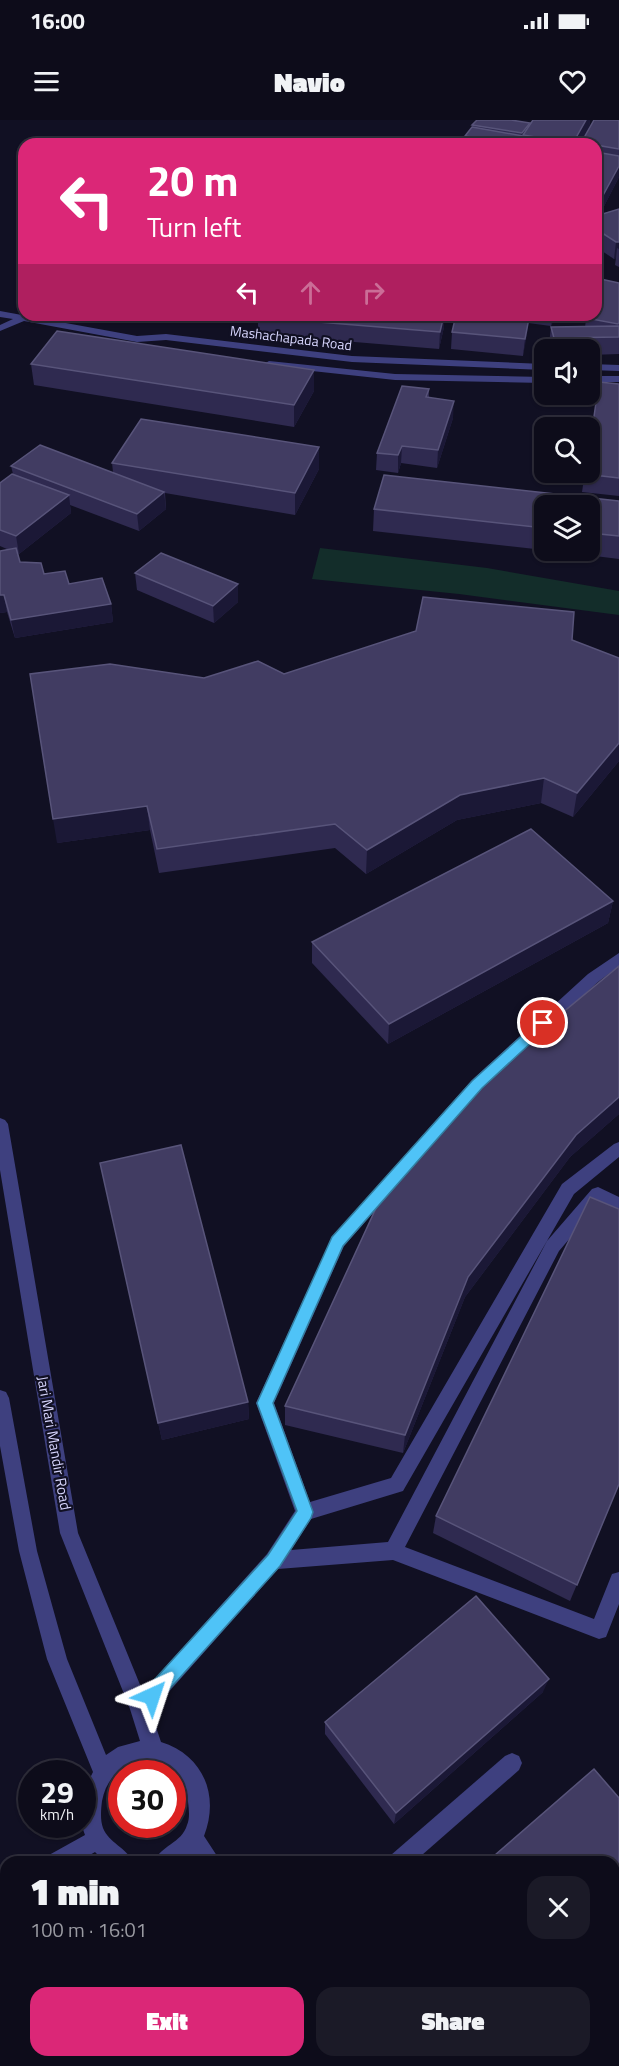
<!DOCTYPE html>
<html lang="en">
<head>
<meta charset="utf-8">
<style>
	:root { --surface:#0d0c1a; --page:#1b1a27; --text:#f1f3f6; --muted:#9a9ba2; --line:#2d2c39; --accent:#db2777 }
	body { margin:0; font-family:"Titillium Web",sans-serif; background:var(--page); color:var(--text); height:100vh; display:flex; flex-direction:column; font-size:22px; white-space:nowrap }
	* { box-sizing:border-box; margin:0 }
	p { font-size:20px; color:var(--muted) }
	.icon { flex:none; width:33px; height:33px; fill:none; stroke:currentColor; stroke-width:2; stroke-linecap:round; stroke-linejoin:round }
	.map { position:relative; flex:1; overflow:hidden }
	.side { position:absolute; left:0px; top:1736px; width:620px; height:212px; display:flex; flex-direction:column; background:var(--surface); border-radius:18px 18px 0 0; box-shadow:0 2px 4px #0004,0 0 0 2px var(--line) }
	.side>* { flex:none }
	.guide { position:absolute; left:18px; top:18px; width:584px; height:183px; border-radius:18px; box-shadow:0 2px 4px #0004,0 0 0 2px var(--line); background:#db2777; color:#fff; overflow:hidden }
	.controls { position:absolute; left:534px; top:219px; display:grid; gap:12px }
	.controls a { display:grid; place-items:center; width:66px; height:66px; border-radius:12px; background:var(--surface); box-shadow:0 2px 4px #0004,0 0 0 2px var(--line); font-size:30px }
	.speed { position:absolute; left:18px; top:1640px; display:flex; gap:12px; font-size:30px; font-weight:700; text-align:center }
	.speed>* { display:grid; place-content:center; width:78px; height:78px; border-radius:50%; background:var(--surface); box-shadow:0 2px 4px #0004,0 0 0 2px var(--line); line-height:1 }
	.speed small { font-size:15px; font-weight:400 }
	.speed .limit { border:9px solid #d22; background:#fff; color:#111 }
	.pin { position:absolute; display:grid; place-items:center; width:51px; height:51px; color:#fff; margin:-26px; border:3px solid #fff; border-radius:50%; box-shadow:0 2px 6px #0007 }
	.me { position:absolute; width:66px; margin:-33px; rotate:42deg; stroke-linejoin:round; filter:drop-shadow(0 0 4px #0008) }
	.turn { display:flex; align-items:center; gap:21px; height:126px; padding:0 30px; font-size:27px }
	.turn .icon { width:78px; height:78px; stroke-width:2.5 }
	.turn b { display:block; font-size:42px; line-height:51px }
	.lanes { display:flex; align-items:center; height:57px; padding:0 30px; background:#0003; justify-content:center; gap:30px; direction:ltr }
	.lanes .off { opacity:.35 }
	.round { display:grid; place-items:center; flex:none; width:63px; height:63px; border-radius:18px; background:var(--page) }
	.overview { display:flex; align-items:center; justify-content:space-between; height:102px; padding:0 30px }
	h1 { font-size:36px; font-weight:800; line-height:45px }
	.action { display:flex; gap:12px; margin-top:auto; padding:12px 30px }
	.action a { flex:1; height:69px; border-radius:18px; background:var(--accent); color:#fff; font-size:24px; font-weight:800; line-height:69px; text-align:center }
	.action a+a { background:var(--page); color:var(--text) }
	.status { display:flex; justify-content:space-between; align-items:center; height:42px; padding:0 30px; background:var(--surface); direction:ltr }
	.status svg { height:16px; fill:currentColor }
	header { display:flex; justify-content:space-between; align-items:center; height:78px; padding:0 30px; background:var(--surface); font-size:27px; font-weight:800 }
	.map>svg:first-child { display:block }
</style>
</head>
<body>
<div class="status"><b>16:00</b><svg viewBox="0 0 49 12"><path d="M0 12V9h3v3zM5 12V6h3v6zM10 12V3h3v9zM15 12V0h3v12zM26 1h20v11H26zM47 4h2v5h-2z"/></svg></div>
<header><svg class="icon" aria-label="menu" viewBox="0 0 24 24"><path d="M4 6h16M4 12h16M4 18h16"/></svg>Navio<svg class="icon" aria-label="heart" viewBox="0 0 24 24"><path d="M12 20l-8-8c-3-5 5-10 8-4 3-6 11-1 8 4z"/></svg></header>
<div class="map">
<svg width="619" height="1946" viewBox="0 0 619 1946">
	<rect width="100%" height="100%" fill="#111023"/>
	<!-- green -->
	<polygon fill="#132d2a" points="320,428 487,448 619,471 619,495 459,474 312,459"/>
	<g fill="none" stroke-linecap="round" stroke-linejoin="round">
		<!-- minor -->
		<g fill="#3e407f" fill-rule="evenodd">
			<polygon points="0,191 137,216 166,214 352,236 544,244 544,250 352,242 166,220 137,222 24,201 0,211 0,205 13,199 0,197"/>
			<polygon points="269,241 395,254 544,257 544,263 395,260 266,246 264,244"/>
			<polygon points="590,244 619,245 619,251 590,250"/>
			<rect x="590" y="256" width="29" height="6"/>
			<path d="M 619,833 L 619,846 L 598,862 L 482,968 L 344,1126 L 274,1283 L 310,1382 L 391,1358 L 562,1064 L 614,1024 L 619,1022 L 619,1037 L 574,1074 L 403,1371 L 311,1399 L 291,1430 L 388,1422 L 547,1121 L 592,1069 L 598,1067 L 619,1077 L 619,1092 L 600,1083 L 559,1131 L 405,1427 L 594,1499 L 612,1454 L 619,1452 L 619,1484 L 606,1517 L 599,1519 L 393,1440 L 278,1449 L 151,1592 L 161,1622 C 203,1635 220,1675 204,1716 L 221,1742 L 198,1742 L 192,1734 L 183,1742 L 154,1742 C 160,1726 182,1723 187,1705 C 190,1698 189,1690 188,1682 C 186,1625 112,1627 102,1681 C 101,1689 100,1700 103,1708 C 109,1723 127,1728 133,1742 L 105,1742 L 95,1732 L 78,1742 L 46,1742 L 49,1735 L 85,1715 C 77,1695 83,1671 93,1652 L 47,1539 L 19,1431 L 0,1326 L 0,1270 L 6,1272 L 9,1278 L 37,1431 L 67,1539 L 106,1635 L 118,1627 L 140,1621 L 130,1589 L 60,1413 L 0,1050 L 0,998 L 5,1000 L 8,1004 L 78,1413 L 143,1572 L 267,1434 L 295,1391 L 256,1283 L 332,1117 L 472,960 L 588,854 Z"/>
			<polygon points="512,1633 519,1636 522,1643 519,1650 414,1742 388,1742 391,1735 505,1636"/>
			<polygon points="6,1759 6,1780 0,1782 0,1761"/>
			<polygon points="290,1941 314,1941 316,1946 292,1946"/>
			<polygon points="358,1941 382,1941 384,1946 360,1946"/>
		</g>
	</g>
	<!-- wall -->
	<g fill="#2f2a50">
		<polygon points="533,0 590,0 589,8 579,24 464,24 465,16 472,7 472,5 530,3 529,6"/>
		<polygon points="619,0 619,57 600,94 619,89 619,147 615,145 616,138 614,139 596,127 596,96 597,95 596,95 596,24"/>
		<polygon points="619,163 619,234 590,235 590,230 550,230 549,224 551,207 585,207 586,200 572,198 572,195 596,195"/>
		<polygon points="456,195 556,195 551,206 528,203 523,236 451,229 452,212"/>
		<polygon points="258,197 444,207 439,229 258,214"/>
		<polygon points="31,244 314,250 314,271 294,307 34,265"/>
		<polygon points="619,264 619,376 582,372 585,352"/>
		<polygon points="429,269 429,277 453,298 437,348 401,343 398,353 376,350 377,333"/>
		<polygon points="319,327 319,349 295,395 165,373 166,389 139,411 70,385 71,393 19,434 18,433 20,442 44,454 69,464 111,484 113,502 15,518 7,492 0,493 9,430 0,426 0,363 13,354 11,346 113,352 112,343"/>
		<polygon points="619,381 619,439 547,430 590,430 590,386 544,386 544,430 373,411 374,389"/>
		<polygon points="135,453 238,482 214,503 137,470"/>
		<polygon points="572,520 619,538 619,641 573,697 541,683 457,700 366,754 335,728 159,753 150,710 57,723 284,554"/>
		<polygon points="613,781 608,803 388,924 312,843 312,822"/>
		<polygon points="619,846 619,994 570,1037 465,1177 403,1333 285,1305 285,1286"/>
		<polygon points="100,1043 248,1282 249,1299 162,1320"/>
		<polygon points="619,1364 570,1481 433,1413 436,1396"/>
		<polygon points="543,1572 394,1704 325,1614 325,1602"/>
	</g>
	<!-- shaded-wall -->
	<g fill="#1b1836">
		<polygon points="586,0 590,0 589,8 579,24 572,24"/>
		<polygon points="530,3 529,12 523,15 522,24 517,24 521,18 522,13"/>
		<polygon points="619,46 619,57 599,96 601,79"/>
		<polygon points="616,122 619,122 619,129 617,128 616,138 614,139"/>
		<polygon points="444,195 444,207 439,229 440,212"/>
		<polygon points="553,195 556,195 551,206"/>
		<polygon points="529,198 527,215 523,236 525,219"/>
		<polygon points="314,250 314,271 294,307 294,285"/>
		<polygon points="454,281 453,298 437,348 438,330"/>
		<polygon points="402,326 401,343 398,353 398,335"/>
		<polygon points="319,327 319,349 295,395 295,373"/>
		<polygon points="164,372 166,389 139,411 137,394"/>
		<polygon points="69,375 71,393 19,434 16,416"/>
		<polygon points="238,464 238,482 214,503 213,486"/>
		<polygon points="0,475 4,475 7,492 0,493"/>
		<polygon points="111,484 113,502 15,518 11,500"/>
		<polygon points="619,623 619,641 573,697 577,673"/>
		<polygon points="544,658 541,683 457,700 366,754 367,730 460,675"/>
		<polygon points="147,686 150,710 57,723 53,699"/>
		<polygon points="613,781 608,803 388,924 389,904"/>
		<polygon points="619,977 619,994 570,1037 465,1177 403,1333 405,1315 468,1157 576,1015"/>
		<polygon points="248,1282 249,1299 162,1320 158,1303"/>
		<polygon points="549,1559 543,1572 394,1704 396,1693"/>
	</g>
	<!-- building -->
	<g fill="#413c62" stroke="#58547a" stroke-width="1.5">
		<polygon points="477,0 511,0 530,3 522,13 472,5"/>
		<polygon points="533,0 586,0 573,23 523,15"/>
		<polygon points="594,0 619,0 619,29 596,25 596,24 581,23"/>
		<polygon points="472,7 523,16 517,24 465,16"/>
		<polygon points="525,19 555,24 522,24"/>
		<polygon points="470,20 496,24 466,24"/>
		<polygon points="596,32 619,36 619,46 601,79 596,79"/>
		<polygon points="619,89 619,122 616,122 596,109 596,96"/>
		<polygon points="596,158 619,163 619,202 618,204 586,198 588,195 596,195"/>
		<polygon points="259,195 444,195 440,212 258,197"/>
		<polygon points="456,195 495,195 529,198 525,219 452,212"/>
		<polygon points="619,206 619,217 554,218 551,207"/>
		<polygon points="57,211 314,250 294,285 31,244"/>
		<polygon points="599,262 619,264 619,358 585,354 585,352 590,352 590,324"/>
		<polygon points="402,266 429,269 426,277 454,281 438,330 402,326 398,335 377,333"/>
		<polygon points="141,299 319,327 295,373 112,343"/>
		<polygon points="40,325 164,372 137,394 11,346"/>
		<polygon points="12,354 69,375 16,416 0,410 0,363"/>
		<polygon points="384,355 619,381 619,416 590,413 590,386 544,386 544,408 374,389"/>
		<polygon points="16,428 20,442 41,443 44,454 65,451 69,464 102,458 111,484 11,500 4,475 0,475 0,431"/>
		<polygon points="161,433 238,464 213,486 135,453"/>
		<polygon points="423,477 574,492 572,520 619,538 619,623 577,673 544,658 460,675 367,730 335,704 157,729 147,686 53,699 30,554 110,544 204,558 258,541 284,554 416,511"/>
		<polygon points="531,709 613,781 389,904 312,822"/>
		<polygon points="619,846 619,977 576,1015 468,1157 405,1315 285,1286 382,1075 487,955"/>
		<polygon points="181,1025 248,1282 158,1303 100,1043"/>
		<polygon points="590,1077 619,1089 619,1364 577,1465 436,1396"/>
		<polygon points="476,1476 549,1559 396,1693 325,1602"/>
		<polygon points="594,1649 619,1678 619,1792 614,1797 614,1742 487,1742"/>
		<polygon points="6,1870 6,1941 74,1941 78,1946 0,1946 0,1876"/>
		<polygon points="102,1941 125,1941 129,1946 97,1946"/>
	</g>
	<!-- route -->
	<polygon fill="#4fc3f7" stroke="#337fa1" stroke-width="1.5" points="543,898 548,900 550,903 548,907 482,968 343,1126 273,1283 313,1392 311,1398 280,1446 158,1582 152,1585 145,1582 143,1576 145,1570 268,1435 297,1391 257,1283 332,1117 472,961 539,900"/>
	<g text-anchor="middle" stroke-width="4.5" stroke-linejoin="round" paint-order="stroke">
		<!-- far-street labels -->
		<g font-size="14" fill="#d6d4fc" stroke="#111023">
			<text transform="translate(291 218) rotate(7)" y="5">Mashachapada Road</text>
		</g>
		<!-- street labels -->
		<g font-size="15" fill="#d6d4fc" stroke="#111023">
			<text transform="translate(54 1323) rotate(80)" y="5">Jari Mari Mandir Road</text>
		</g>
	</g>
</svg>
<div class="controls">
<a><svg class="icon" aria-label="sound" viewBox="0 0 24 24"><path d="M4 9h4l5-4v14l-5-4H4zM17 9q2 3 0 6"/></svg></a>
<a><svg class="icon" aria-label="search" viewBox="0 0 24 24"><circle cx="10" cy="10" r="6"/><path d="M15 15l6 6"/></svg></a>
<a><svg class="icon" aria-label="layers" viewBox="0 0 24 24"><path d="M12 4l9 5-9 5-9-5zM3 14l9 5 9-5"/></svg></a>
</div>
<div class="speed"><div>29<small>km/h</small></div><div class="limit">30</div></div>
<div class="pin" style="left:543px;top:903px;background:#d93025"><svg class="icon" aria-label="arrive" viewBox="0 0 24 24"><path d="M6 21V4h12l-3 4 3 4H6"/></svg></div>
<svg class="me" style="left:152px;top:1576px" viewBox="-20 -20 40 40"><path d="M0-17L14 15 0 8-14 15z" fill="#4fc3f7" stroke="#fff" stroke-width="4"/></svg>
<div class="guide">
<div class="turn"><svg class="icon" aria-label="left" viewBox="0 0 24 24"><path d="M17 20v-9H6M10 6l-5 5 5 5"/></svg><div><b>20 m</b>Turn left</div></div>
<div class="lanes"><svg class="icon" aria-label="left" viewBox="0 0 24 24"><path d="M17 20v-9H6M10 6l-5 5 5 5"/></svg><svg class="icon off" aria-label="ahead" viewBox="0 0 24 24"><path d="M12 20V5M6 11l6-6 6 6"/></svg><svg class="icon off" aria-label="right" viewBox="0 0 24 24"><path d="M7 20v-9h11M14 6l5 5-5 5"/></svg></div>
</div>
<section class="side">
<div class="overview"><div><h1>1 min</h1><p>100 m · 16:01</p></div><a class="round"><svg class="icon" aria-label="close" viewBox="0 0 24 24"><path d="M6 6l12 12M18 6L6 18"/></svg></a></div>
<div class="action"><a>Exit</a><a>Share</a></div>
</section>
</div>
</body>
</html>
